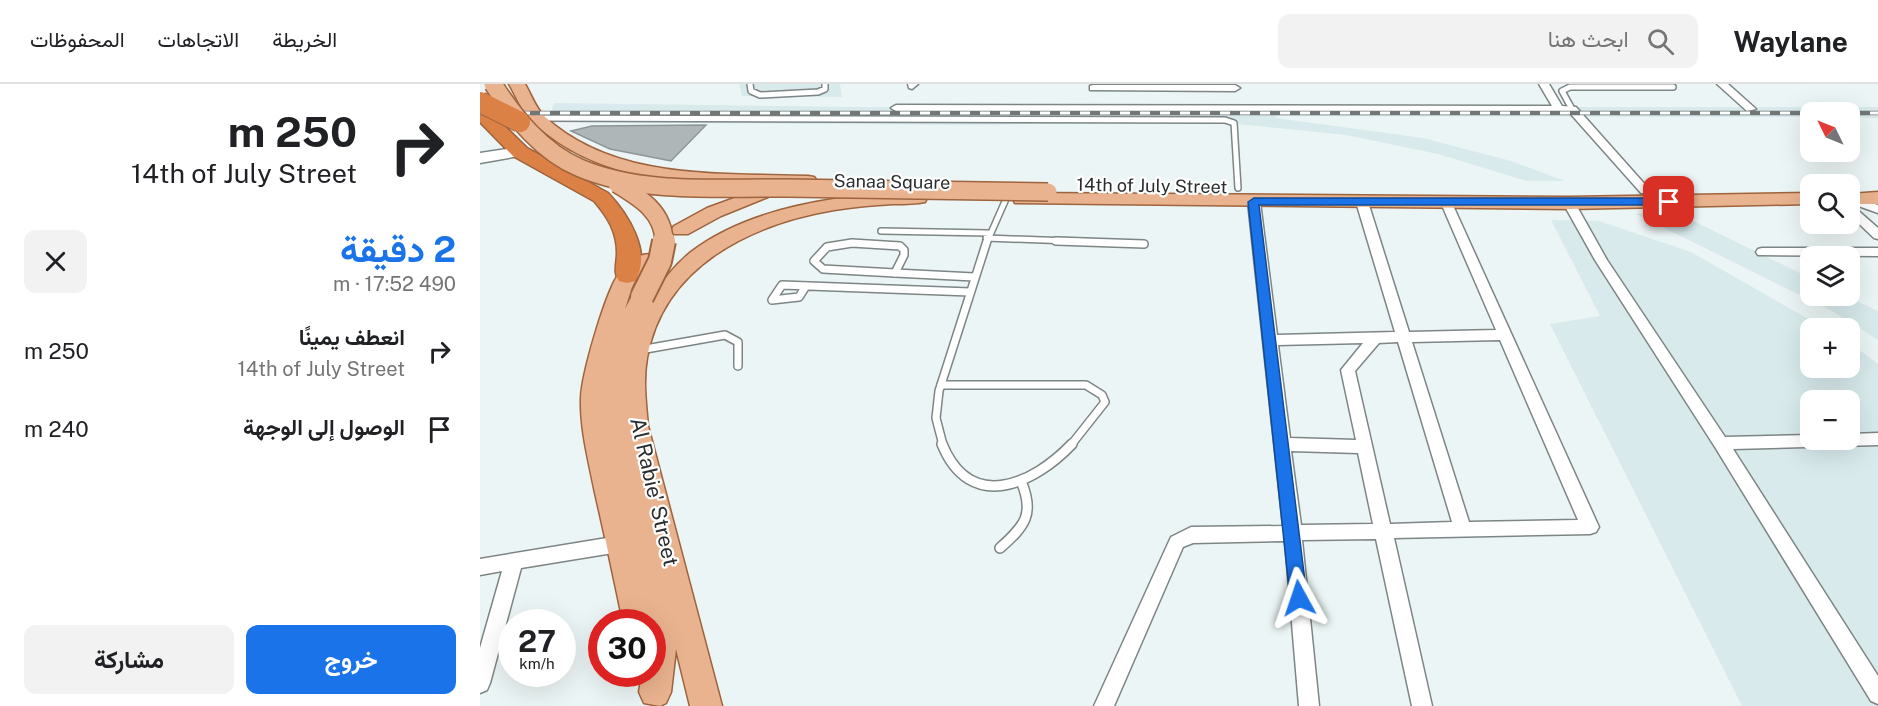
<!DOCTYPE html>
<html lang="ar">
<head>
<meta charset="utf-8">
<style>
	:root { --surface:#fff; --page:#f2f2f2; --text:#202124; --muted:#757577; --line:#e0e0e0; --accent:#1a73e8 }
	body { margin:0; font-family:"Public Sans",Vazirmatn,sans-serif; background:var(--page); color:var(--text); direction:rtl; height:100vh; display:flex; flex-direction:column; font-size:22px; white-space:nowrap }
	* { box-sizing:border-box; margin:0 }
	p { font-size:20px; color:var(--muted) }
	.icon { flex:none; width:33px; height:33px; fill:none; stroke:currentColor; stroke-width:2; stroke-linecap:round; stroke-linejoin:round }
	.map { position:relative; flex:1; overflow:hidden; direction:ltr }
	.drawer { display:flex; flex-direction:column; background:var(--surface); width:480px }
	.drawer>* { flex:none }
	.guide { background:#fff; color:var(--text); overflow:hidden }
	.needle { width:39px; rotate:313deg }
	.tools { position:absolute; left:1320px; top:18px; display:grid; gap:12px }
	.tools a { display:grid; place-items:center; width:60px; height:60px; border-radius:12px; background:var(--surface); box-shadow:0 6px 24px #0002; font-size:30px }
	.speed { position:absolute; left:18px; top:525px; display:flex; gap:12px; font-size:30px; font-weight:700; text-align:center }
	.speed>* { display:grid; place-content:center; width:78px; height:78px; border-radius:50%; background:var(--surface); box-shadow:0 6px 24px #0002; line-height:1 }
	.speed small { font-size:15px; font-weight:400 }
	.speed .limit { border:9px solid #d22; background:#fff; color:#111 }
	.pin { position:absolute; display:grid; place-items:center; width:51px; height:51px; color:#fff; margin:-26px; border-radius:12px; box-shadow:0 3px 9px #0006 }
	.me { position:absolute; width:66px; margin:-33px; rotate:355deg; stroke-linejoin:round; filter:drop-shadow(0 0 4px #0008) }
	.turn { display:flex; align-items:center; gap:21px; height:126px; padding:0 24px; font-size:27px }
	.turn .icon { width:78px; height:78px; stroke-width:2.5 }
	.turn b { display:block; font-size:42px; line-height:51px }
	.round { display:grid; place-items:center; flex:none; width:63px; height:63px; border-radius:12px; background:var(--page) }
	.headline { display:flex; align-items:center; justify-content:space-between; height:102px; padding:0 24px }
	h1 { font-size:36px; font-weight:700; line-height:45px; color:var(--accent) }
	.primary-button { display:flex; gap:12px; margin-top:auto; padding:12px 24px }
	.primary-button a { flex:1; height:69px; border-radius:12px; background:var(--accent); color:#fff; font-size:24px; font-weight:700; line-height:69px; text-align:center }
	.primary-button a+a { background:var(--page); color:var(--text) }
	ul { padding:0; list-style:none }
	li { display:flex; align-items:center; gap:18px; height:78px; padding:0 24px }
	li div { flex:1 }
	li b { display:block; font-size:22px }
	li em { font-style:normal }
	header { display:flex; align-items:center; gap:36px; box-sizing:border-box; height:84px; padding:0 30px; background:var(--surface); border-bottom:2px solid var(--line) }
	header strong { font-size:28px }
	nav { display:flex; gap:33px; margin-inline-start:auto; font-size:21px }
	.search { width:420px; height:54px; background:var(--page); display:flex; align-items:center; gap:15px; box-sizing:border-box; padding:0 21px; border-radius:12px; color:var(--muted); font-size:22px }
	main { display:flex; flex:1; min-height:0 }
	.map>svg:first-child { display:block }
</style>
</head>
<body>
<header>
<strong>Waylane</strong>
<div class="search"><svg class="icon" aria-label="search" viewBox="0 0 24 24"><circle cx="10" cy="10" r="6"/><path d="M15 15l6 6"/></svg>ابحث هنا</div>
<nav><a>الخريطة</a><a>الاتجاهات</a><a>المحفوظات</a></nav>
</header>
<main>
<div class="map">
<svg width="1398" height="622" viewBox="0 0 1398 622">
	<rect width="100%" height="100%" fill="#ecf5f5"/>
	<!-- built -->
	<g fill="#d8eaec" fill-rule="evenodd">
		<polygon points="259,0 360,0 362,13 262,12"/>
		<polygon points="75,19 382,23 1398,23 1398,34 1370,34 1370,28 1330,28 1330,33 796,32 796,34 943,54 1031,77 1085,97 1047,97 958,70 866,51 728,37 495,41 77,38 73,32 72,23"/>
		<polygon points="1195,128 1330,194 1330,212 1366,212 1398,227 1398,256 1352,227 1156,130"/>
		<path d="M 1071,136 L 1119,137 L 1211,168 L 1344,244 L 1330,244 L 1330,284 L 1370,284 L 1370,259 L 1398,280 L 1398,622 L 1262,622 L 1070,240 L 1120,232 ZM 1330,316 L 1370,316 L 1370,356 L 1330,356 Z"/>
	</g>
	<!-- building -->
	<polygon fill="#afb6b7" stroke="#8e9596" stroke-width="1.5" points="226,41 191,77 130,65 91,47 112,42"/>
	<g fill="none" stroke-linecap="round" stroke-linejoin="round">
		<defs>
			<g id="lane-far2">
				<polyline points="270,0 271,7 280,11 338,8 345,5 345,0"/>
				<polyline points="1092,25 1082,7 1090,3 1193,3"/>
				<polyline points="58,34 745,36 754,39 758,104"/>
				<polyline points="401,147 508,149"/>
				<polyline points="506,154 616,158"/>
				<polyline points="507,158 526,115"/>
			</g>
			<g id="lane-far1">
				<polyline points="576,157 664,160"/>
				<polygon points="372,159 420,162 424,166 424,171 415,189 343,185 334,177 347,163"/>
				<polyline points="415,189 494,193"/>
				<polyline points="326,202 319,213 292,216 302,201 490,208"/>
				<polyline points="160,266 245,251 258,258 258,282"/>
				<polyline points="461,301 606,301 622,311 625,318 591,361"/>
				<polyline points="463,361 456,334 459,307 507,157"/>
			</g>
			<g id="lane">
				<path d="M 462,360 C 490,429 553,401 592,360"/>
				<path d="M 520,464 C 545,442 555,430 541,397"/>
			</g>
			<g id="street">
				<polygon points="428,0 438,0 432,5 429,4"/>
				<polygon points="1059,0 1069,0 1082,22 1096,23 1169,105 1169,109 1161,109 1089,28 416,27 411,24 416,21 1072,22"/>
				<polygon points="1237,0 1248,0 1276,25 1267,27"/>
				<polygon points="613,1 755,1 760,4 755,7 610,6 610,2"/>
				<polygon points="1370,112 1398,121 1398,129 1370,119"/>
				<path d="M 774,115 L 780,118 L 797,251 L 915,248 L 876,118 L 882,115 L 888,118 L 929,248 L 1016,246 L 961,119 L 963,117 L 971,117 L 1119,443 L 1116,448 L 1110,450 L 914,454 L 952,622 L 932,622 L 896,455 L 822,456 L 839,622 L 819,622 L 805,457 L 713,459 L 703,463 L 634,622 L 614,622 L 691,453 L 711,443 L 803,442 L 768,118 ZM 1020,256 L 1098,436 L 989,438 L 932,258 ZM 918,258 L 972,438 L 910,440 L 875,287 L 899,259 ZM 883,259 L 861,286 L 876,356 L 810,354 L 798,261 ZM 811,367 L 878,369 L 893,440 L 821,441 Z"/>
				<polygon points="1089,116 1095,119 1127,176 1245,353 1330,351 1330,356 1370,356 1370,350 1398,349 1398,361 1253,365 1398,592 1398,620 1391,617 1235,363 1115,176 1083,119"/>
				<polygon points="1370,121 1374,123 1398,144 1398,155 1394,154 1370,131"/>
				<polygon points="1282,164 1398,164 1398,172 1278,171 1276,168 1278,165"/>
				<polygon points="139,452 145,455 148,460 145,465 139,468 41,484 10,599 7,606 0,609 0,564 22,487 0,491 0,475"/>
			</g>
			<polygon id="secondary" points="40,63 45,65 48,68 45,71 0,79 0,69"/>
			<g id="primary">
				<path d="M 29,0 L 45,0 C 51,10 55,23 64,32 C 134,97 239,89 328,92 L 334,93 L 337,97 L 334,101 L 328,102 C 241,100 140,107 67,50 C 62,46 55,41 50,36 C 41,25 36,12 29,0 Z"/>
				<polygon points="282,104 288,105 291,109 288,113 241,132 208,150 194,150 191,146 194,142 227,124"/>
				<path d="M 438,108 L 445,110 L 447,114 L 445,118 C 434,120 424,120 413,120 C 393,121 373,123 354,126 C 271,140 183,182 167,274 C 163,297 166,319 168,342 L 242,622 L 210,622 L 196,565 L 191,608 L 186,619 L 180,622 L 164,619 L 159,608 L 162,590 L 172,590 L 172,538 L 143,538 C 134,495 125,452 115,409 C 109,378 100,346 101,314 C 102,289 123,219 135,196 C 144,181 159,166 178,171 L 181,175 C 176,183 167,183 161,189 C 152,197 149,214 145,225 L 154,208 L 162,206 L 170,208 L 172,213 C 183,196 196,180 211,168 C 271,122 365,110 438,108 Z"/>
				<polygon points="1398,108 1398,120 1370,120 1370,110"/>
				<polygon points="542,109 1089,113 1330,109 1330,120 1089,125 535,119 533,115 535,111"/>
			</g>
			<path id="highway" d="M 0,23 L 6,24 L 47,64 L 128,109 C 147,129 173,169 155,197 L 147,199 L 139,197 C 133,189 137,179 137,169 C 137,148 128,133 114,117 L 33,72 L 0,38 Z"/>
		</defs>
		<!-- lane-far2 casing -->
		<use href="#lane-far2" stroke="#7d8585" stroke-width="8"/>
		<!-- lane-far1 casing -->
		<use href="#lane-far1" stroke="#7d8585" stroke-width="10"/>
		<!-- lane casing -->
		<use href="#lane" stroke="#7d8585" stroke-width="12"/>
		<!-- street casing -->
		<use href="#street" stroke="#7d8585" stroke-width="3"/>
		<!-- secondary casing -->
		<use href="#secondary" stroke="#7d8585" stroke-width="3"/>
		<!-- primary casing -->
		<use href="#primary" stroke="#9e643d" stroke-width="3"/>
		<!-- highway casing -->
		<use href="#highway" stroke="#9e643d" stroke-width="3"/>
		<!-- lane-far2 -->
		<use href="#lane-far2" stroke="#fff" stroke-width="5"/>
		<!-- lane-far1 -->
		<use href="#lane-far1" stroke="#fff" stroke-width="7"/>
		<!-- lane -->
		<use href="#lane" stroke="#fff" stroke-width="9"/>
		<!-- street -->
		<use href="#street" fill="#fff" fill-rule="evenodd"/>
		<!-- secondary -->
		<use href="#secondary" fill="#fff" fill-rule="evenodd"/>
		<!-- primary -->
		<use href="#primary" fill="#eab38f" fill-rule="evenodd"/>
		<!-- highway -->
		<use href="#highway" fill="#dc8145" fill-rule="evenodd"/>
		<defs>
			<g id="rail">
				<polyline points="0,29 1330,29"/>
				<polyline points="1370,29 1398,29"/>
			</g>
		</defs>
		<!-- rail casing -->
		<use href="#rail" stroke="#717676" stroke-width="4.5"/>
		<!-- rail -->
		<use href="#rail" stroke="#fff" stroke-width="3" stroke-dasharray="10" stroke-linecap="butt"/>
		<defs>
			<g id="primary-bridge-far1">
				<path d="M 13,0 C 35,34 62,68 100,84 C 164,111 241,103 308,104 C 395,105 481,107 568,108"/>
				<path d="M 137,100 C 160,114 184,128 184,158"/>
			</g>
			<polyline id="primary-bridge" points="162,213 180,177 184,157"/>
			<polyline id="highway-bridge" points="0,18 40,38"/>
		</defs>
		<!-- primary-bridge-far1 casing -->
		<use href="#primary-bridge-far1" stroke="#9e643d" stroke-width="20" stroke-linecap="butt"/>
		<!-- primary-bridge casing -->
		<use href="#primary-bridge" stroke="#9e643d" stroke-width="26" stroke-linecap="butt"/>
		<!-- highway-bridge casing -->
		<use href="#highway-bridge" stroke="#9e643d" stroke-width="22" stroke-linecap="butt"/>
		<!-- primary-bridge-far1 -->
		<use href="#primary-bridge-far1" stroke="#eab38f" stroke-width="17"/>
		<!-- primary-bridge -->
		<use href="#primary-bridge" stroke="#eab38f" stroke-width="22"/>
		<!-- highway-bridge -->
		<use href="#highway-bridge" stroke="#dc8145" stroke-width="20"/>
	</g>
	<!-- route -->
	<polygon fill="#1a73e8" stroke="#114b97" stroke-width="1.5" points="774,114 1189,114 1194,118 1189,121 779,121 827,514 825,520 819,522 813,520 810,514 768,118"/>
	<g text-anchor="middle" stroke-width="4.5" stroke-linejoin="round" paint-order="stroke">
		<!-- far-street labels -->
		<g font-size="18" fill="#2a2d2d" stroke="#fff">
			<text transform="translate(412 98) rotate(1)" y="6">Sanaa Square</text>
			<text transform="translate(672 102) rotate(1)" y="6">14th of July Street</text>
		</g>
		<!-- street labels -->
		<g font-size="21" fill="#2a2d2d" stroke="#fff">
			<text transform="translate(174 408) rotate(77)" y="7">Al Rabie' Street</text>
		</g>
	</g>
</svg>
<div class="tools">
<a><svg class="needle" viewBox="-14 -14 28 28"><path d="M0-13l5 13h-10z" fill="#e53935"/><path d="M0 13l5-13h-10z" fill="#757577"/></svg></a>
<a><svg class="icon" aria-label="search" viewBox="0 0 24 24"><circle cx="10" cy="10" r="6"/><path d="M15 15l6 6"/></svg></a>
<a><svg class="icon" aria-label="layers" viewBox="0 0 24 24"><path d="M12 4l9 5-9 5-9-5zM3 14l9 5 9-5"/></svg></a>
<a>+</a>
<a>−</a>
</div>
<div class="speed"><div>27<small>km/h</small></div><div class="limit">30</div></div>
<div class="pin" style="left:1189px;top:118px;background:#d93025"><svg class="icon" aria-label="arrive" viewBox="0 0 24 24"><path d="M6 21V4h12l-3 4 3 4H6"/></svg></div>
<svg class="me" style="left:819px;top:514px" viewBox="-20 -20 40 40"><path d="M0-17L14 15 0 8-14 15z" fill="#1a73e8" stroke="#fff" stroke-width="4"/></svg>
</div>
<section class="drawer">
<div class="guide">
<div class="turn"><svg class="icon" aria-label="right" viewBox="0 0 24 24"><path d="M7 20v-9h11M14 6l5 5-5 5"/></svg><div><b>250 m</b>14th of July Street</div></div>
</div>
<div class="headline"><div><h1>2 دقيقة</h1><p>490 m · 17:52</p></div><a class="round"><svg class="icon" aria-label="close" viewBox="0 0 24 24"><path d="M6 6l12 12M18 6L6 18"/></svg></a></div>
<ul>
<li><svg class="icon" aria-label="right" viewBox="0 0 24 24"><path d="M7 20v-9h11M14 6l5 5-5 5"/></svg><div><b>انعطف يمينًا</b><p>14th of July Street</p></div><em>250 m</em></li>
<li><svg class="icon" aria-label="arrive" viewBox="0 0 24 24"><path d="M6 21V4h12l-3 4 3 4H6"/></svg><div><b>الوصول إلى الوجهة</b></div><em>240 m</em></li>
</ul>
<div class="primary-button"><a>خروج</a><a>مشاركة</a></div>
</section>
</main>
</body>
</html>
